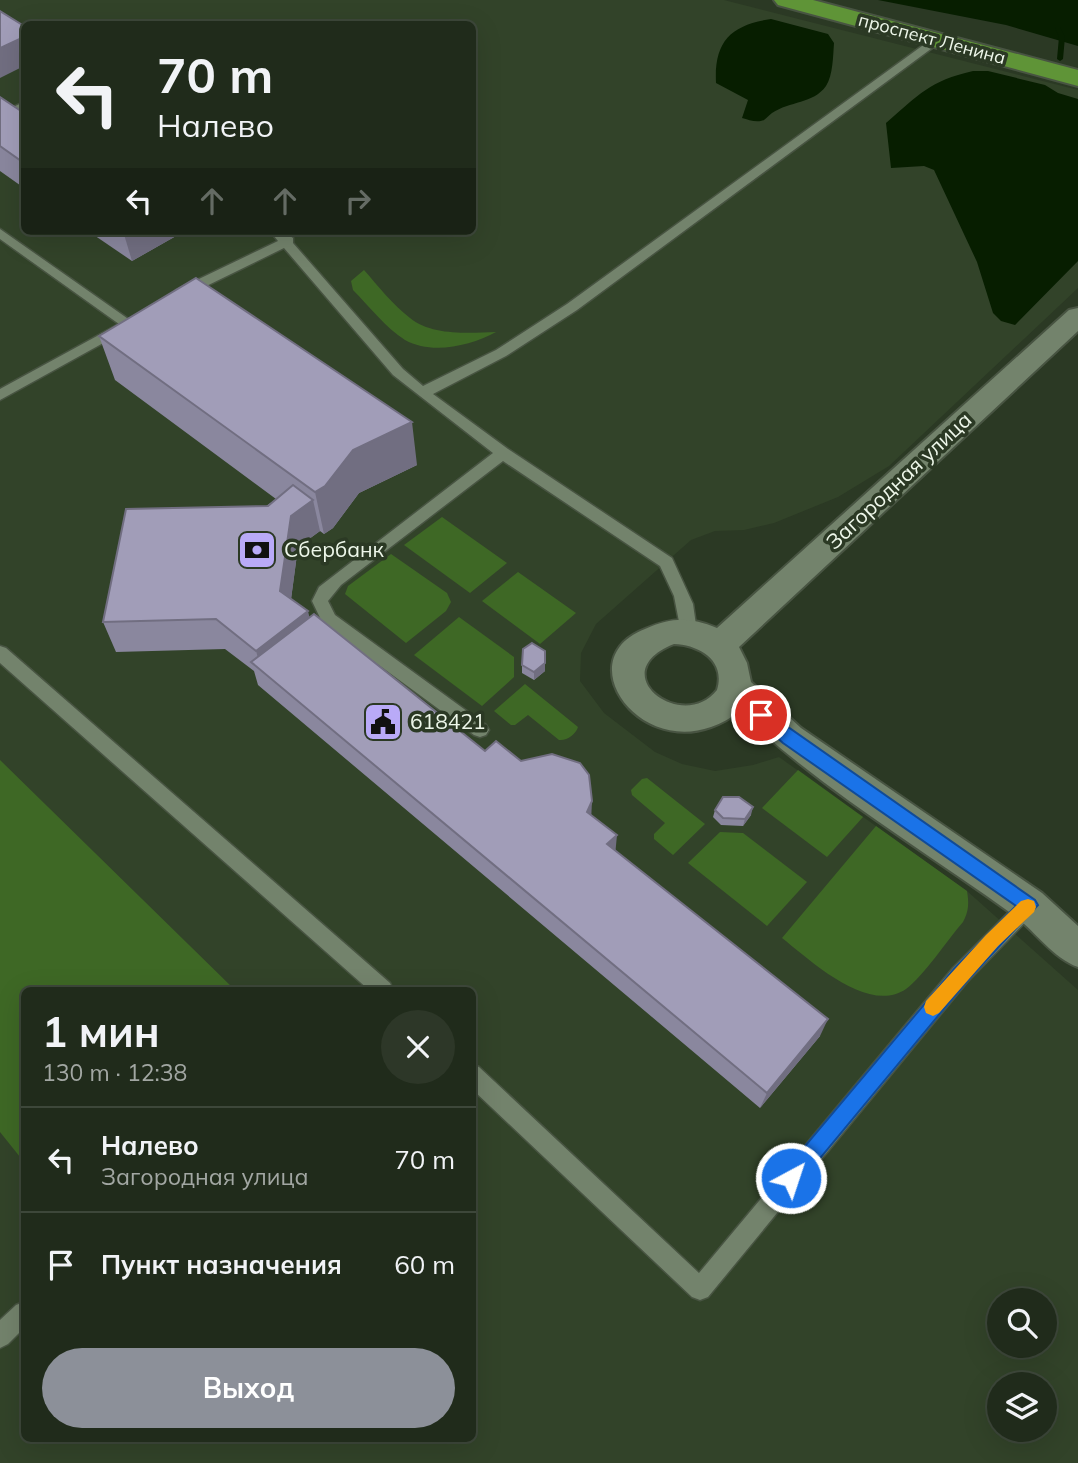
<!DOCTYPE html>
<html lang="ru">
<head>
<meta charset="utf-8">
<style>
	:root { --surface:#202b1b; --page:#2d3728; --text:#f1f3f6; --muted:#a2a7a3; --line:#3d473a; --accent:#8c9099 }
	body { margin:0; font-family:Mulish,sans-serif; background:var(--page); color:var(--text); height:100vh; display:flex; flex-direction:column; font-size:26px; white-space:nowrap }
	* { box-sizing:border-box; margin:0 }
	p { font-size:23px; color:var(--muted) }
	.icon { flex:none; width:38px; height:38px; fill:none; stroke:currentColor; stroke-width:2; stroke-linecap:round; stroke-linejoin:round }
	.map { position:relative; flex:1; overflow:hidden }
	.panel { position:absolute; left:21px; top:987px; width:455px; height:455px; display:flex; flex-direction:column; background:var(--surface); border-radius:10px; box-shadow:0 7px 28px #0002,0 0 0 2px var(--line) }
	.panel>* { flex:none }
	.top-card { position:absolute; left:21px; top:21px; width:455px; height:214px; border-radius:10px; box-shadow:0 7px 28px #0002,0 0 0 2px var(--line); background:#202b1b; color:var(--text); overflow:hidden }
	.buttons { position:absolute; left:987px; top:1288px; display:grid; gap:14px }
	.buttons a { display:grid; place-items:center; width:70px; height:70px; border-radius:50%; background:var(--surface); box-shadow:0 7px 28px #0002,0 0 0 2px var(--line); font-size:35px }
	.pin { position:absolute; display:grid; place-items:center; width:60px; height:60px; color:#fff; margin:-30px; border:4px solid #fff; border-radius:50%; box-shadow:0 2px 7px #0007 }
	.me { position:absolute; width:77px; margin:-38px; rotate:40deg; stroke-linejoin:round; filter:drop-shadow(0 0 5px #0008) }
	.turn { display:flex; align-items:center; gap:24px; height:147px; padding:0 21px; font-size:32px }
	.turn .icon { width:91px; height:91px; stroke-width:2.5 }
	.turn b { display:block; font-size:49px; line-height:60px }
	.lanes { display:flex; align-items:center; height:66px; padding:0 21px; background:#0003; justify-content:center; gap:35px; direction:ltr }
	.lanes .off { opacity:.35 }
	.round { display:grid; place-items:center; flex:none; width:74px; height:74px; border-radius:37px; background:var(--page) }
	.overview { display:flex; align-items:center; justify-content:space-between; height:119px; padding:0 21px }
	h1 { font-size:42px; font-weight:700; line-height:52px }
	.action { display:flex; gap:14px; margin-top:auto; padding:14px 21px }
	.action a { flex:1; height:80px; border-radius:42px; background:var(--accent); color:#fff; font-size:28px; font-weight:700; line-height:80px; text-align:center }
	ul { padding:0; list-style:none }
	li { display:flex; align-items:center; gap:21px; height:105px; padding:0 21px; border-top:2px solid var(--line) }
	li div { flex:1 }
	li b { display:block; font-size:26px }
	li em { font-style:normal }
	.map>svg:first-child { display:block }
</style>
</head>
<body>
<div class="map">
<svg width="1078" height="1463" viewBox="0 0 1078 1463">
	<rect width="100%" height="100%" fill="#2b3924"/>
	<!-- built -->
	<path fill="#324329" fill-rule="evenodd" d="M 0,0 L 724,0 L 1078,90 L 1078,288 L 889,466 L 838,497 L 774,523 L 744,530 L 715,531 L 691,540 L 596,624 L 581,653 L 580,681 L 604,713 L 655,752 L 682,764 L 715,771 L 753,765 L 779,757 L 967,891 L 1078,990 L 1078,1463 L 0,1463 ZM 24,24 L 472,24 L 472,231 L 24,231 ZM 24,990 L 472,990 L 472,1438 L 24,1438 ZM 999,1300 L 1045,1300 L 1045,1346 L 999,1346 ZM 999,1384 L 1045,1384 L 1045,1430 L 999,1430 Z"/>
	<!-- green -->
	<g fill="#3e6825">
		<path d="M 364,270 C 378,286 393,305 410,318 C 432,336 469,333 496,332 C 470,346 432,355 405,340 C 386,328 369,306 353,290 L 351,281 Z"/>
		<polygon points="442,517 507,563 470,593 404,545"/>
		<polygon points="391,554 447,593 451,602 446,611 406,643 345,594 348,586"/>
		<polygon points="518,572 576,613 540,644 482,601"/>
		<polygon points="459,617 514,657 514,677 482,706 414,655"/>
		<path d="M 525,684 L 578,727 C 576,734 567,741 559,740 L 528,715 L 515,725 L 511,725 L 494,711 Z"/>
		<polygon points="0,760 235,990 24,990 24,1162 0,1132"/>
		<polygon points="798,770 863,817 827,857 762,808"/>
		<polygon points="647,778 705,824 673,855 654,839 654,834 665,823 632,795 631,790 642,779"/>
		<path d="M 876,826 L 967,891 C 969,903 969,911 963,922 C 948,939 923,977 906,989 C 868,1015 810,960 782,938 Z"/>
		<polygon points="720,832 743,833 807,882 767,926 688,863"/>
	</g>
	<!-- water -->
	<g fill="#071e00">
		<polygon points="878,0 1078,0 1078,46 1006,25"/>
		<path d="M 771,19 L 828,34 L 834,43 C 833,56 833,75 826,86 C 813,104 790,101 772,113 C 769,115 767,118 764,120 C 757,123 749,120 742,118 L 748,100 L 716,83 C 714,41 731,25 771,19 Z"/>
		<path d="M 973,71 L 988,71 L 1045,85 L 1058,93 L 1078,99 L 1078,261 L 1015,325 L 1001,321 L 993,313 L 977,262 L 934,170 L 924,166 L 891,168 L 886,123 C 920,94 929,81 973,71 Z"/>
	</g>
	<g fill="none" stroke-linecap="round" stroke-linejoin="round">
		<!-- stream -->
		<polygon fill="#071e00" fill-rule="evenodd" points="1056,27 1060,27 1065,37 1063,59 1060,61 1057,59 1059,37 1055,28"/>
		<defs>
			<g id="service">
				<polygon points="933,38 943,40 577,310 506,356 433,394 508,449 672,558 693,604 697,632 695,637 683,637 681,632 674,596 660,566 503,461 341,585 328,601 335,615 486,725 489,730 486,735 480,737 474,735 323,624 312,601 319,587 493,453 393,375 284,248 186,296 176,296 176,290 278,241 270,231 283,231 293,238 293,243 403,369 423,386 496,350 567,304"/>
				<polygon points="24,102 24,110 0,121 0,113"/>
				<polygon points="0,229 134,323 125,331 0,400 0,389 119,324 0,239"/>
				<polygon points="0,646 6,648 390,983 393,990 369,990 0,663"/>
				<polygon points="1029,896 1036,899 1039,905 1036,911 967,982 708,1297 700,1300 692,1297 472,1089 472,1064 479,1067 699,1273 953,968 1022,899"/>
				<polygon points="24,1302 24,1328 8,1344 0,1348 0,1320 16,1305"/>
			</g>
			<path id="minor" d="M 1078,308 L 1078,331 L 739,647 L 747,663 L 751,682 L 801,728 L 1042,893 L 1078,926 L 1078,967 C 1051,957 1035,930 1012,914 C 921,848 820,789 739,711 C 730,719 722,723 711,727 C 636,754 570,658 645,629 C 673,617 689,617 717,628 L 1069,310 ZM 674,644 C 699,645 726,660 717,690 C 683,734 601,673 674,644 Z"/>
			<polygon id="primary" points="774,0 813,0 1078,70 1078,86 778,5"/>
		</defs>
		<!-- service casing -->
		<use href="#service" stroke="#485442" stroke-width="3"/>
		<!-- minor casing -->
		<use href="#minor" stroke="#485442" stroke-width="4"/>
		<!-- primary casing -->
		<use href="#primary" stroke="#485442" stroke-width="4"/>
		<!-- service -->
		<use href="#service" fill="#73836c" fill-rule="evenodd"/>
		<!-- minor -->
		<use href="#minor" fill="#73836c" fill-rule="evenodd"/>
		<!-- primary -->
		<use href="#primary" fill="#5f9437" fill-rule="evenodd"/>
	</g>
	<!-- wall -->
	<g fill="#8a879e">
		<polygon points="0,97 24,113 24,188 0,171"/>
		<polygon points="88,231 175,231 176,236 132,261"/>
		<polygon points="99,336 417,465 359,493 333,528 324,534 320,531 298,547 291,599 310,618 485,751 591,815 615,850 820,1036 760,1108 258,685 254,671 225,649 116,652 103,622 276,499 115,380"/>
		<polygon points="522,665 545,671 534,680 522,673"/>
		<polygon points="715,810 751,815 743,826 721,825 713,817"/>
	</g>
	<!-- shaded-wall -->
	<g fill="#716e81">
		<polygon points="24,37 24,66 0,78 0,48"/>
		<polygon points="123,231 175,231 176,236 132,261"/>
		<polygon points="412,422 417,465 359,493 333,528 324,534 315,492 353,450"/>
		<polygon points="313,500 320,531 298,547 288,622 280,591 291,516"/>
		<polygon points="308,611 315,641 262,672 256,651"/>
		<polygon points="545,651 545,671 534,680 534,672"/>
		<polygon points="592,801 591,822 587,812"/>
		<polygon points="753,807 751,815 743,826 745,819"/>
		<polygon points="617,835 615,856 607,844"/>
		<polygon points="828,1019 820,1036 760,1108 767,1093"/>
	</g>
	<!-- building -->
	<g fill="#a19db8" stroke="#716e81" stroke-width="2">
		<polygon points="0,11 24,26 24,37 0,48"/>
		<polygon points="0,97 24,113 24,163 0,146"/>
		<polygon points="196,278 412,422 353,450 325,486 315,492 99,336"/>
		<polygon points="293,485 313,500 291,516 280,591 308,611 256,651 216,619 103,622 126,509 268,506"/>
		<polygon points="314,614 485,751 496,741 521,761 552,754 580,763 589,775 592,801 587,812 617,835 607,844 828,1019 767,1093 251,662"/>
		<polygon points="532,643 545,651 545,663 534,672 522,665 523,649"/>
		<polygon points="723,797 739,797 753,807 745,819 723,818 715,810"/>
	</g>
	<!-- route -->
	<polygon fill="#1a73e8" stroke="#114b97" stroke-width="2" points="761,708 1035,900 1038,905 967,981 798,1185 791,1188 784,1185 781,1178 784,1171 954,969 1016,906 783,743 756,719 753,715 756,710"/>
	<!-- slow -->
	<polygon fill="#f59e0b" points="1028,899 1034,901 1036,907 1034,912 998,946 939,1013 933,1016 926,1013 924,1007 926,1001 986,935 1021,901"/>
	<!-- icons -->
	<defs>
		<symbol id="bank-square" viewBox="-11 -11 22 22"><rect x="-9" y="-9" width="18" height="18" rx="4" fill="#b9aaf7" stroke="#2b3924"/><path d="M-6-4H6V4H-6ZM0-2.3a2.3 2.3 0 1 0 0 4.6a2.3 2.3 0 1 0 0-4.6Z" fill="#111"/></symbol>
		<symbol id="civic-square" viewBox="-11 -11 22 22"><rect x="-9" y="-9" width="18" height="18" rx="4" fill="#b9aaf7" stroke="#2b3924"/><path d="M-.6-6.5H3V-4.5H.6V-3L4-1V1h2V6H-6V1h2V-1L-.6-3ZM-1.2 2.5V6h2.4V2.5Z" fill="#111"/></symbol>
	</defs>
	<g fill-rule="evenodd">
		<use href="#bank-square" x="235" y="528" width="44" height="44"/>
		<use href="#civic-square" x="361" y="700" width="44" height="44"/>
	</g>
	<g text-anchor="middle" stroke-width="7" stroke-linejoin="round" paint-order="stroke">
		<!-- far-street labels -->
		<g font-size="18" fill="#eef7ea" stroke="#2b3924">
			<text transform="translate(932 39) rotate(15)" y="6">проспект Ленина</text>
		</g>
		<!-- street labels -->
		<g font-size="21" fill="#eef7ea" stroke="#2b3924">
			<text transform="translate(899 481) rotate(-43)" y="7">Загородная улица</text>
		</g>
		<!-- poi labels -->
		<g font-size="21" fill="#eef7ea" stroke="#2b3924" text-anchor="start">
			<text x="284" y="557">Сбербанк</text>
			<text x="410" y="729">618421</text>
		</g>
	</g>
</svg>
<div class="buttons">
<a><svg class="icon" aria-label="search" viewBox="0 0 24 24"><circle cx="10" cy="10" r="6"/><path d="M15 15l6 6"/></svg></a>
<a><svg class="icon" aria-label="layers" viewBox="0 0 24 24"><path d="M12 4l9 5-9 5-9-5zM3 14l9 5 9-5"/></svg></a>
</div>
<div class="pin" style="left:761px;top:715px;background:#d93025"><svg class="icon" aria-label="arrive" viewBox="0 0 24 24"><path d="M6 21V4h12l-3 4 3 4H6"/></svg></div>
<svg class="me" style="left:791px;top:1178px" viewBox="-20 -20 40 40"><circle r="17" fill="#1a73e8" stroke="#fff" stroke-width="3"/><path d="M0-11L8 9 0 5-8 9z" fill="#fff"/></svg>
<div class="top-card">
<div class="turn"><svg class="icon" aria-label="left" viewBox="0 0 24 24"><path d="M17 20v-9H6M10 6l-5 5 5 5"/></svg><div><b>70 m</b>Налево</div></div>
<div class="lanes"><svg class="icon" aria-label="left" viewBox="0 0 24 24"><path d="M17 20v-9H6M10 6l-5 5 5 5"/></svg><svg class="icon off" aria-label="ahead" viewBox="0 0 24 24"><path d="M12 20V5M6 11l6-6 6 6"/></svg><svg class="icon off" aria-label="ahead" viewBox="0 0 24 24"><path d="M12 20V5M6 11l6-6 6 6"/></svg><svg class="icon off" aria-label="right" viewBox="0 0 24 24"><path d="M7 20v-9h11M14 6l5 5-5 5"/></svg></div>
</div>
<section class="panel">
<div class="overview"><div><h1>1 мин</h1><p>130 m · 12:38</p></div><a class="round"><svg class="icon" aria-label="close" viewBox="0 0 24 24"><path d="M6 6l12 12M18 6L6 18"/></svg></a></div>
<ul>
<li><svg class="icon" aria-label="left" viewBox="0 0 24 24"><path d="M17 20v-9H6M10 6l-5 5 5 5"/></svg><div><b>Налево</b><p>Загородная улица</p></div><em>70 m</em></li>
<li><svg class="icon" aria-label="arrive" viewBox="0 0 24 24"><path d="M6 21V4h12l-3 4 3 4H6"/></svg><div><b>Пункт назначения</b></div><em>60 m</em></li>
</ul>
<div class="action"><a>Выход</a></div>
</section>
</div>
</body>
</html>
